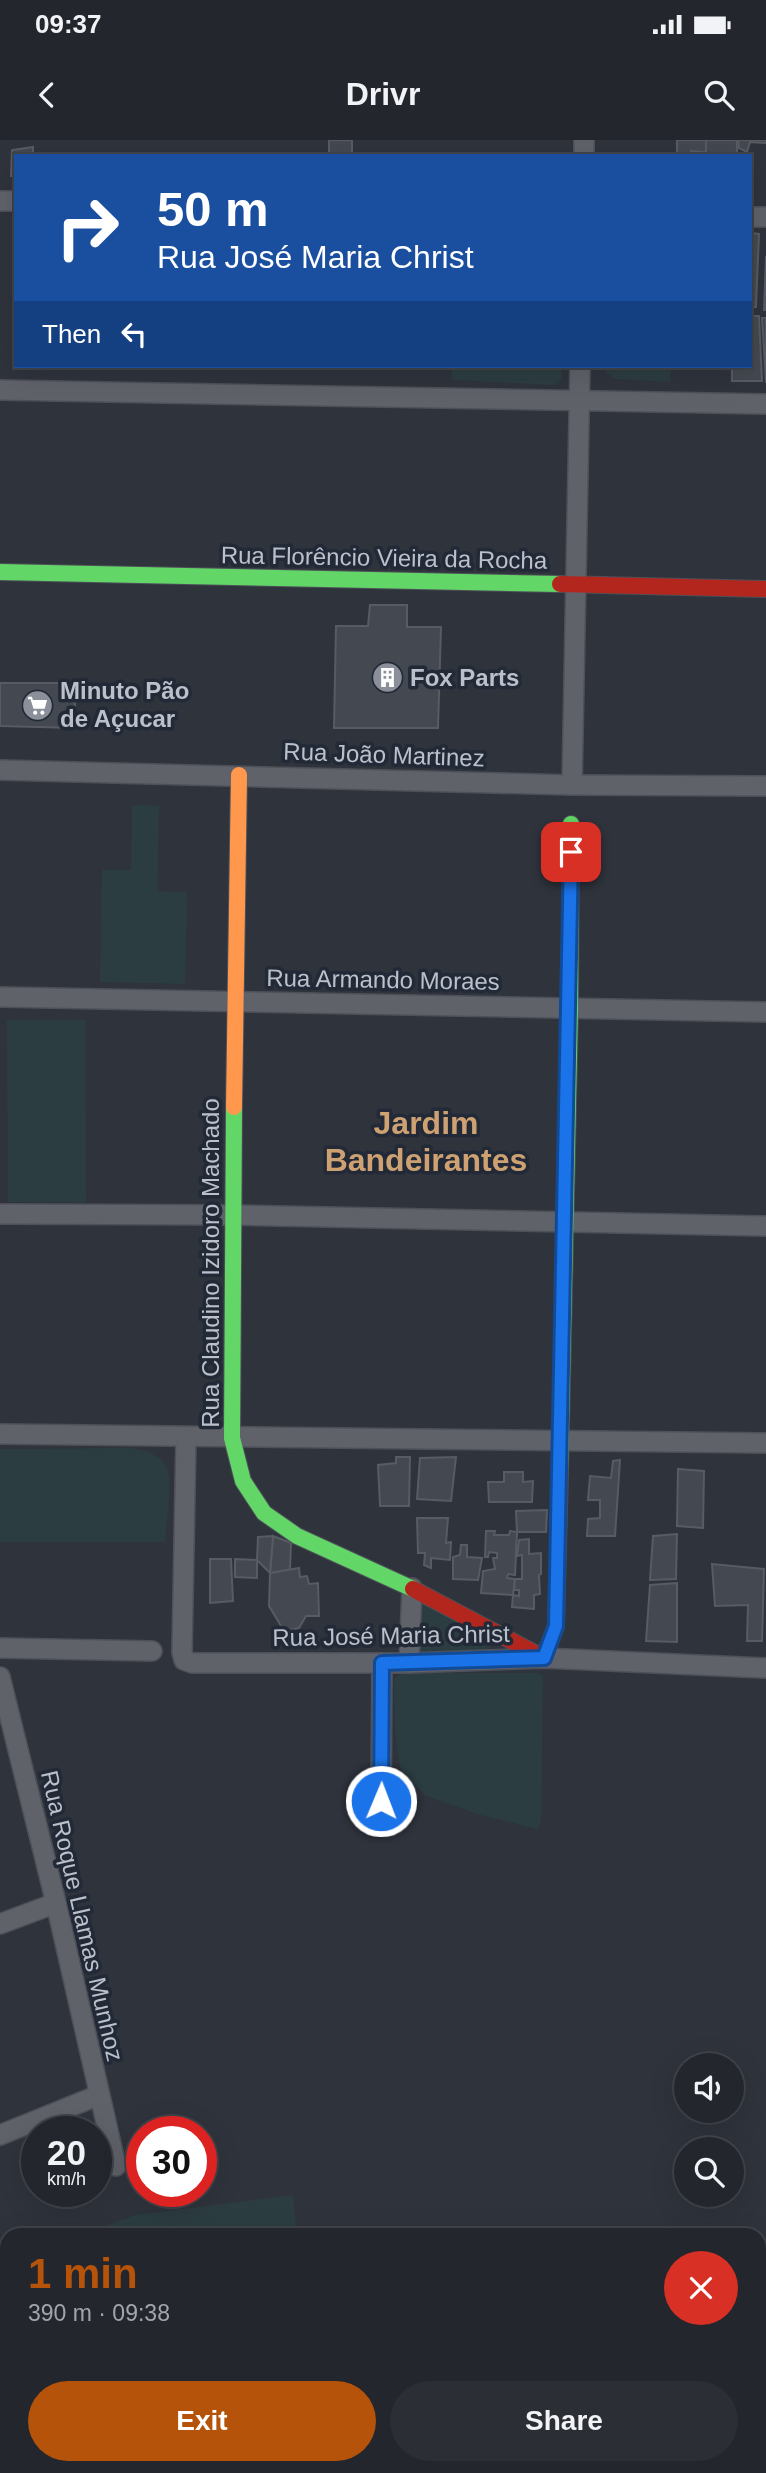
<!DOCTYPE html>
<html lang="en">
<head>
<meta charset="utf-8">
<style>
	:root { --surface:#23262d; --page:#2b2e35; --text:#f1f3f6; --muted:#a3a5aa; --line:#404349; --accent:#b45309 }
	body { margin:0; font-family:Helvetica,sans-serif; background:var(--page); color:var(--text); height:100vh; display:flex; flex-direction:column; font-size:26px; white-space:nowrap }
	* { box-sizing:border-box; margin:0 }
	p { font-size:23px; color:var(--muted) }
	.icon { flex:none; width:38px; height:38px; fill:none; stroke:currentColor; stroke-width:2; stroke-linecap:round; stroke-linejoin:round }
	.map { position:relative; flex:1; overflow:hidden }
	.sheet { position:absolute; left:0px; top:2088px; width:766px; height:247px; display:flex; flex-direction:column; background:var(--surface); border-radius:21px 21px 0 0; box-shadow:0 7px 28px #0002,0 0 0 2px var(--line) }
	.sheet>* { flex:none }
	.top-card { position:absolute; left:14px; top:14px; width:738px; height:214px; border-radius:0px; box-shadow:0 7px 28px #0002,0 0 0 2px var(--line); background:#1a4fa0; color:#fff; overflow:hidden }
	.tools { position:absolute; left:674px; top:1913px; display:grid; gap:14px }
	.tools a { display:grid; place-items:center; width:70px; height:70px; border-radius:50%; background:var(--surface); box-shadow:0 7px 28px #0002,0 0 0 2px var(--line); font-size:35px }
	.speed { position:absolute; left:21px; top:1976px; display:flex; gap:14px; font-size:35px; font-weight:700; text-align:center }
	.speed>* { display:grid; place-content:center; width:91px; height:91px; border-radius:50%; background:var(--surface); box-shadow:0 7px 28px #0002,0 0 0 2px var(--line); line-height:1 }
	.speed small { font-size:18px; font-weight:400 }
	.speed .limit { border:10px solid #d22; background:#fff; color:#111 }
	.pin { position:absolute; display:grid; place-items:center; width:60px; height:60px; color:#fff; margin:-30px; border-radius:14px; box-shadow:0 4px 10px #0006 }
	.me { position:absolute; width:77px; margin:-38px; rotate:1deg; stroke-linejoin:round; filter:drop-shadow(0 0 5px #0008) }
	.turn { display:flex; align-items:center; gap:24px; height:147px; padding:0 28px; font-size:32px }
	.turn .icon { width:91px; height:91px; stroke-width:2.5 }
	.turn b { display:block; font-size:49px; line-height:60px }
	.then { display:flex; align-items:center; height:66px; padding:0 28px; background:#0003; gap:14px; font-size:26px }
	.round { display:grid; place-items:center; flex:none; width:74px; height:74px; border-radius:37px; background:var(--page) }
	.headline { display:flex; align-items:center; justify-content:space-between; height:119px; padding:0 28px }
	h1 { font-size:42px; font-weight:600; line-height:52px; color:var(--accent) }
	.action { display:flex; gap:14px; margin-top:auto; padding:14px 28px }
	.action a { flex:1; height:80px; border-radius:42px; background:var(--accent); color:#fff; font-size:28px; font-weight:600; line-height:80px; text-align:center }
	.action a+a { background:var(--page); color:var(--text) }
	.status { display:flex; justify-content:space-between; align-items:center; height:49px; padding:0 35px; background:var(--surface); direction:ltr }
	.status svg { height:19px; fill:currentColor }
	header { display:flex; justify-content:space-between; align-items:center; height:91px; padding:0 28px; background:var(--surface); font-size:32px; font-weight:600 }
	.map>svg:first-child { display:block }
</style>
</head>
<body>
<div class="status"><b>09:37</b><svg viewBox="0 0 49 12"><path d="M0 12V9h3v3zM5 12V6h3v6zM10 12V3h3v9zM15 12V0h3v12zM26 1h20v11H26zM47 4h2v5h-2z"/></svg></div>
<header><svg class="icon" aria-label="back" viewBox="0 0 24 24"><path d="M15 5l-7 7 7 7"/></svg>Drivr<svg class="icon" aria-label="search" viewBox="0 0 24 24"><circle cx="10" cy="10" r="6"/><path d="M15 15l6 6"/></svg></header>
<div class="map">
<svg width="766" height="2333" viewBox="0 0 766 2333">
	<rect width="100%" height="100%" fill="#2f333c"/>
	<!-- green -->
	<g fill="#2c3d41">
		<polygon points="452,226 563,226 561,240 554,245 452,240"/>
		<polygon points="605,226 670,226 670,242 615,239 607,233"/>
		<polygon points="132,665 159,666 157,751 187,752 185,844 100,842 102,730 131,730"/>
		<polygon points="7,880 85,880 86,1062 8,1062"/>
		<path d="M 131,1308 C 145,1310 162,1315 168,1330 C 172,1340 166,1388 165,1402 L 0,1402 L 0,1309 Z"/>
		<polygon points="418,1455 491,1504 489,1516 415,1521"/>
		<polygon points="401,1533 537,1533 543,1536 541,1681 538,1689 477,1674 425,1655 401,1633 395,1591 394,1539"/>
		<polygon points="293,2055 297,2095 83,2095 136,2075"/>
		<polygon points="7,2123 7,2328 140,2328 141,2333 0,2333 0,2126"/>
	</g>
	<!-- building -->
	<g fill="#444850" stroke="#585b63" stroke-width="2">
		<rect x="329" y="0" width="23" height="16"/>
		<polygon points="677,0 706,0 706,12 691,11 690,16 677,16"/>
		<rect x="706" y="0" width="31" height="16"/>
		<polygon points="738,0 766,0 766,3 750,2 747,12 739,8"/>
		<polygon points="33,7 33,16 16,16 16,36 11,36 12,10"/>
		<polygon points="751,93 759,94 756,167 751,167"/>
		<polygon points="766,116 766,170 764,170"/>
		<polygon points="751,176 759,176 762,241 732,241 732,226 751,226"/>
		<polygon points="762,178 766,178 766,243 766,242"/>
		<polygon points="370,465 407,465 407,487 441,487 438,588 334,588 336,486 368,486"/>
		<polygon points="0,543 76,543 74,588 0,586"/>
		<polygon points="396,1317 410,1317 409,1366 380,1366 378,1325 396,1323"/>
		<polygon points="456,1317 451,1361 417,1359 420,1318"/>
		<polygon points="620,1320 615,1396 587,1396 588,1379 600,1378 600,1360 588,1360 590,1336 611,1338 613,1321"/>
		<polygon points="678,1329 704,1331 703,1388 677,1386"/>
		<polygon points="504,1332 523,1332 523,1342 533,1341 532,1362 489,1362 488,1342 504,1342"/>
		<polygon points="547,1370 546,1392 517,1392 516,1371"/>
		<polygon points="417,1378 448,1378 446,1403 451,1402 450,1420 431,1418 431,1428 424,1425 425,1413 418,1413"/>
		<polygon points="486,1391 495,1391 494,1395 509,1395 510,1391 517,1392 515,1435 508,1434 507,1438 515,1439 513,1455 481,1453 483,1431 495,1429 493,1418 497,1418 497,1413 489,1412 488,1417 485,1417"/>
		<polygon points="677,1394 676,1439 650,1440 653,1396"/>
		<polygon points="273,1396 291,1403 290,1430 270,1433"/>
		<polygon points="273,1396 270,1433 257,1420 258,1397"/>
		<polygon points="529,1399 529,1414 541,1413 541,1434 539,1435 540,1454 534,1455 534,1469 512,1467 513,1455 519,1456 519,1450 514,1450 515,1439 522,1439 522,1415 517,1416 519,1400"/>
		<polygon points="461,1405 467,1405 467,1417 482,1418 478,1440 453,1439 453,1417 460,1415"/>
		<polygon points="210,1419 231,1419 233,1461 210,1463"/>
		<polygon points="235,1419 257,1420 257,1438 235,1437"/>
		<polygon points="712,1424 764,1429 762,1501 747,1501 748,1465 715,1466"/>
		<polygon points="299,1428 300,1437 307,1436 309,1444 318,1443 319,1476 306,1476 299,1488 284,1491 269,1466 270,1433"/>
		<polygon points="677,1443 677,1502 646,1501 650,1445"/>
	</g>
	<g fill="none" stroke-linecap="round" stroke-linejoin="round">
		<defs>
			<g id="street">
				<polyline points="584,16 584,0"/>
				<polyline points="0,61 16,61"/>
				<polyline points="751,77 766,77"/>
				<polyline points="0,250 766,264"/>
				<polyline points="0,630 572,645 766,646"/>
				<polyline points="572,645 580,226"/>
				<polyline points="0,857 766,872"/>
				<polyline points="0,1074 234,1075 766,1086"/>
				<polyline points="0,1294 766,1303"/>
				<polyline points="186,1297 182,1512 184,1520 192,1523 409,1523 544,1518 766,1528"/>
				<polyline points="0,1508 152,1511"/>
				<polyline points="409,1523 412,1448"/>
				<polyline points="0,1537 56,1763 116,2026"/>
				<polyline points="381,1661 382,1523"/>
				<polyline points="0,1784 56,1763"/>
				<polyline points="0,1995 99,1955"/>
			</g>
			<g id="fast">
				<polyline points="0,432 560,444"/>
				<polyline points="234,967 232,1298 243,1341 264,1373 297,1396 413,1449"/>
				<polyline points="560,1331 570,868 571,684"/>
			</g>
			<polyline id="slow" points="234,967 239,635"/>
			<g id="jam">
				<polyline points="560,444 766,449"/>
				<polyline points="413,1449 544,1518 556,1486 560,1331"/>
			</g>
		</defs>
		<!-- street casing -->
		<use href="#street" stroke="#4d5058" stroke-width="22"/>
		<!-- fast casing -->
		<use href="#fast" stroke="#4d5058" stroke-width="18"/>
		<!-- slow casing -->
		<use href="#slow" stroke="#4d5058" stroke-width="18"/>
		<!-- jam casing -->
		<use href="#jam" stroke="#4d5058" stroke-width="18"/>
		<!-- street -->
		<use href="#street" stroke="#60626a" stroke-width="19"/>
		<!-- fast -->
		<use href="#fast" stroke="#63d668" stroke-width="16"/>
		<!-- slow -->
		<use href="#slow" stroke="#ff974d" stroke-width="16"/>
		<!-- jam -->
		<use href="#jam" stroke="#b3261e" stroke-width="16"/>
	</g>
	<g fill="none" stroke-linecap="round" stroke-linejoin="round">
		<defs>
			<polyline id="route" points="381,1661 382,1523 544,1518 556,1486 571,712"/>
		</defs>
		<!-- route casing -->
		<use href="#route" stroke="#114b97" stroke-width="18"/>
		<!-- route -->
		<use href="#route" stroke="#1a73e8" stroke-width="12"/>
	</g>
	<!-- icons -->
	<defs>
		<symbol id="building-disc" viewBox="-11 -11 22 22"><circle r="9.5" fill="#8a8f99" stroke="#222937"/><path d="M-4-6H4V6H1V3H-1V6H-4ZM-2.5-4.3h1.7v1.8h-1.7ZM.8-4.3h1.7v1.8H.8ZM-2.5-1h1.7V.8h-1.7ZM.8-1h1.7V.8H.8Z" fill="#fff"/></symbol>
		<symbol id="supermarket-disc" viewBox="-11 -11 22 22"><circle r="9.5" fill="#8a8f99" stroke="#222937"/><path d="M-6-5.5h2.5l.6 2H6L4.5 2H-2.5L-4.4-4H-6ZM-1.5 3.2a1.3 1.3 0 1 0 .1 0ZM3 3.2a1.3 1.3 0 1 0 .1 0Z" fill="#fff"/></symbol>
	</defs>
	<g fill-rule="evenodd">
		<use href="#building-disc" x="370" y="520" width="35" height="35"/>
		<use href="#supermarket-disc" x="20" y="548" width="35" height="35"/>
	</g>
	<g text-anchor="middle" stroke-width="7" stroke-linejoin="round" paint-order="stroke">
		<!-- street labels -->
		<g font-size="24" fill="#bbc0cb" stroke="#222937">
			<text transform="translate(384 418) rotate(1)" y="8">Rua Florêncio Vieira da Rocha</text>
			<text transform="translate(384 615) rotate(2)" y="8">Rua João Martinez</text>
			<text transform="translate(383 840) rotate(1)" y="8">Rua Armando Moraes</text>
			<text transform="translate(211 1123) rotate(-90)" y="8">Rua Claudino Izidoro Machado</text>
			<text transform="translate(391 1496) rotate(-1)" y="8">Rua José Maria Christ</text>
			<text transform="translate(82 1776) rotate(77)" y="8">Rua Roque Llamas Munhoz</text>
		</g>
		<!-- poi labels -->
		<g font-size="24" font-weight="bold" fill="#bbc0cb" stroke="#222937" text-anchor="start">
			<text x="410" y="546">Fox Parts</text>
			<text x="60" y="559">Minuto Pão<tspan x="60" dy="28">de Açucar</tspan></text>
		</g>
		<!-- district labels -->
		<g font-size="32" font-weight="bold" fill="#cea173" stroke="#222937">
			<text x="426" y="994">Jardim<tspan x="426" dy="37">Bandeirantes</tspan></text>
		</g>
	</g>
</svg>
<div class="tools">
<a><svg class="icon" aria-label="sound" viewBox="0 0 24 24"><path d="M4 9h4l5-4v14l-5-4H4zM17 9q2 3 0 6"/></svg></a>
<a><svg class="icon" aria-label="search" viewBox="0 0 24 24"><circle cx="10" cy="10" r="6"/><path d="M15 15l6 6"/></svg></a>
</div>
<div class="speed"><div>20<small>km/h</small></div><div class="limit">30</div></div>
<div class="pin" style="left:571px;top:712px;background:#d93025"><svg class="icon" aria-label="arrive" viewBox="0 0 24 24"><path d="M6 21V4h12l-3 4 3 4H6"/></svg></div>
<svg class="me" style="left:381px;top:1661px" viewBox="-20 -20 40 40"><circle r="17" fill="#1a73e8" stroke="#fff" stroke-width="3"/><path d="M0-11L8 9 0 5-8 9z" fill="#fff"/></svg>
<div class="top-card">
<div class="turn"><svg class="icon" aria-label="right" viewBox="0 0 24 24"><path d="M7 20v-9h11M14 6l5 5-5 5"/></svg><div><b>50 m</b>Rua José Maria Christ</div></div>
<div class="then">Then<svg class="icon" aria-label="left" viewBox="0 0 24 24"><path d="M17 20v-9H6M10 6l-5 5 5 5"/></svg></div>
</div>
<section class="sheet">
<div class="headline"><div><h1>1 min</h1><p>390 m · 09:38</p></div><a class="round" style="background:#d93025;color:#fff"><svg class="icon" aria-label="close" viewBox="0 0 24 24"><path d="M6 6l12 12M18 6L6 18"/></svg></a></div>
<div class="action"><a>Exit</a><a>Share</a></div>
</section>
</div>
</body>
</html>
